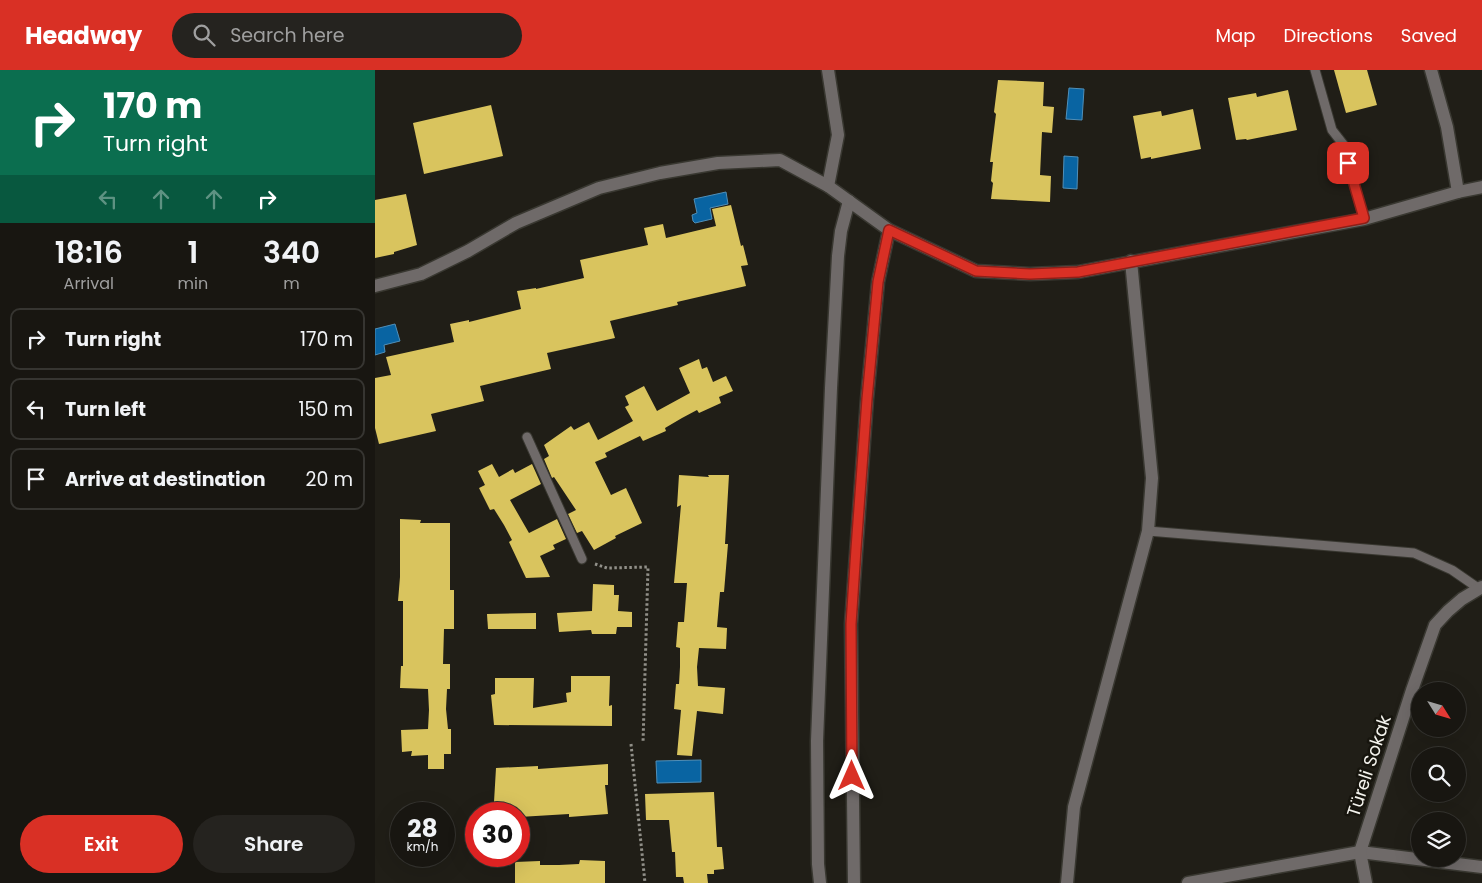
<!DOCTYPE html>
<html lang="en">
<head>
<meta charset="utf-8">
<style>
	:root { --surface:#181611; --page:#25231f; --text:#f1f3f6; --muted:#9f9f9f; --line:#363531; --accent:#d93025 }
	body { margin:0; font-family:Poppins,sans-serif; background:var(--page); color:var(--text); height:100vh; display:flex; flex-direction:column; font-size:19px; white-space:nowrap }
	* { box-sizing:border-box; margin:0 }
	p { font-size:16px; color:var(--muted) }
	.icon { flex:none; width:28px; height:28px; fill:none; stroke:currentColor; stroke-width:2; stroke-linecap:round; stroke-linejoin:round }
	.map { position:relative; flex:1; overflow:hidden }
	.details { display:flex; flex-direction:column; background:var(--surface); width:375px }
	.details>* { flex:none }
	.hud { background:#0b6e4f; color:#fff; overflow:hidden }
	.needle { width:32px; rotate:127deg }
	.tools { position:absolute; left:1036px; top:612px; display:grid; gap:10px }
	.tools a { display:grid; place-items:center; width:55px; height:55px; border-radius:50%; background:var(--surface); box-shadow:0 5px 20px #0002,0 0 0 1px var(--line); font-size:25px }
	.speed { position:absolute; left:15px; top:732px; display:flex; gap:10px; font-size:25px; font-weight:700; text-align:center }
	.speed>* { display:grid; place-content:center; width:65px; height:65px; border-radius:50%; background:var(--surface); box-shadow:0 5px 20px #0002,0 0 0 1px var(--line); line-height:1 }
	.speed small { font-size:12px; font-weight:400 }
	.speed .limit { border:8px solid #d22; background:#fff; color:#111 }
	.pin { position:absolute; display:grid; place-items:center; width:42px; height:42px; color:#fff; margin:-21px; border-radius:10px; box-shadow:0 2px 8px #0006 }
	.me { position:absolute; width:55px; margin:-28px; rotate:0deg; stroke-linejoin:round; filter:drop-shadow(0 0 4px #0008) }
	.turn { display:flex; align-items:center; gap:18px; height:105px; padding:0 20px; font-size:22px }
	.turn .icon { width:65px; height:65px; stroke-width:2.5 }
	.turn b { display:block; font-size:35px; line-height:42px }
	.lanes { display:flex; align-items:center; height:48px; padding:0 20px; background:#0003; justify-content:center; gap:25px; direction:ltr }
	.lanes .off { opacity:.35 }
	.eta { display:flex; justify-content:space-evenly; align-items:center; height:85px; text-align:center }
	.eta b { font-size:30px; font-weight:600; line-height:35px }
	.cta { display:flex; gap:10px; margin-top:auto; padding:10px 20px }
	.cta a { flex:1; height:58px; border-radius:30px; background:var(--accent); color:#fff; font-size:20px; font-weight:600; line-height:58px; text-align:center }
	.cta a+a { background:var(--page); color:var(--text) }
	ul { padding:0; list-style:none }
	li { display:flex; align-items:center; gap:15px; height:62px; margin:0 10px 8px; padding:0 10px; border:2px solid var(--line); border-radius:10px }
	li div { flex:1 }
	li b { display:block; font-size:19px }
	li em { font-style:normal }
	header { display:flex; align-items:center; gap:30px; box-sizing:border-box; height:70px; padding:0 25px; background:var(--accent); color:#fff }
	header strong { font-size:24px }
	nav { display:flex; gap:28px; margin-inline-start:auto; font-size:18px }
	.search { width:350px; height:45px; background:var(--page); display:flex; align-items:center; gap:12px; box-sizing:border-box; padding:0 18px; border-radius:28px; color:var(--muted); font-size:19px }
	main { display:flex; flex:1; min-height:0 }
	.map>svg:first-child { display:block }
</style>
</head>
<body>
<header>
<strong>Headway</strong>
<div class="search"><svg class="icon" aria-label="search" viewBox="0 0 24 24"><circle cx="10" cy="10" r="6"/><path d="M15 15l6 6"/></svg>Search here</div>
<nav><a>Map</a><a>Directions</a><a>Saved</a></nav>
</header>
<main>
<section class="details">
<div class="hud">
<div class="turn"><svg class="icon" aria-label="right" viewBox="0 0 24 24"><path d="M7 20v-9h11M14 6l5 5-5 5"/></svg><div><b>170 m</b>Turn right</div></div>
<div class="lanes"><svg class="icon off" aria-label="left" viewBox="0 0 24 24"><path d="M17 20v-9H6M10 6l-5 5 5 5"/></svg><svg class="icon off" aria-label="ahead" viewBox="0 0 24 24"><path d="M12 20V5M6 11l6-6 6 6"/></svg><svg class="icon off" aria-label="ahead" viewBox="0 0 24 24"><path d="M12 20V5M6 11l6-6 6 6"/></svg><svg class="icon" aria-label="right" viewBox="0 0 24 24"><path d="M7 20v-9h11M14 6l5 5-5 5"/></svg></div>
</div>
<div class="eta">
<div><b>18:16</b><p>Arrival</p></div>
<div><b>1</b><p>min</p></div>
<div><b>340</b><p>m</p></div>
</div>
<ul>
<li><svg class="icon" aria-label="right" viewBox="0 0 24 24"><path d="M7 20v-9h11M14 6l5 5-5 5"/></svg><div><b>Turn right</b></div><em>170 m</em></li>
<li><svg class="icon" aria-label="left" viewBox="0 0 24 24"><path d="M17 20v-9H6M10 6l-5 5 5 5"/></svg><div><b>Turn left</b></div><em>150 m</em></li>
<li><svg class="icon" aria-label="arrive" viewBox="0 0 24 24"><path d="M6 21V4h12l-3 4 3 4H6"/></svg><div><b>Arrive at destination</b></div><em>20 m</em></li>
</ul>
<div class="cta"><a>Exit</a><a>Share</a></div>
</section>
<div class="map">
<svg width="1107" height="813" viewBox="0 0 1107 813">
	<rect width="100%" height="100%" fill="#201e17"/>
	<!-- water -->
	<g fill="#0964a2" stroke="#508fb8">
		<polygon points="694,18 709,19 707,50 691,49"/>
		<polygon points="689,86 703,87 702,119 688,118"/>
		<polygon points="351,122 353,134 335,138 337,149 320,153 318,151 317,145 322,143 319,129"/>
		<polygon points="20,254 25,271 9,275 10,282 0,285 0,259"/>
		<polygon points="326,690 326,712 282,713 281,691"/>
	</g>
	<!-- building -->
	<g fill="#d9c45e">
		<polygon points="959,0 992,0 1002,35 971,43"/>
		<polygon points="623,10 669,12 668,36 679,37 677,63 667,62 665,105 676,106 675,132 616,129 618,113 616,111 618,92 615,92 621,44 619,42"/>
		<polygon points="913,20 922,60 872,70 871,69 861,70 853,28 881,23 882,27"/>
		<polygon points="116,35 128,86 49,104 38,53"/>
		<polygon points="818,39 826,79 776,89 776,87 766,89 758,46 786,41 787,46"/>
		<polygon points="31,124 42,175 19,182 19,184 0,188 0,130"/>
		<polygon points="356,135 366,176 368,175 373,195 366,196 371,216 302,232 303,235 235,251 240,268 172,283 176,299 105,316 109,331 56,344 61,361 4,374 0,358 0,308 16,305 11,287 79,272 75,254 94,250 94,252 146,239 142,221 161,218 161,219 209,208 205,190 273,175 269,158 288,154 291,168 341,156 337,139"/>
		<polygon points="324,289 327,299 332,297 338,312 351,306 358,321 344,327 346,333 324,343 322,340 307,348 290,358 291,361 268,371 265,366 230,383 232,387 220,392 236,425 251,418 267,453 240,466 241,468 219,480 207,461 202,463 193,444 201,440 179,407 177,408 169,389 174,386 169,375 196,356 199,360 214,352 223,370 258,351 250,337 254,335 250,326 269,316 282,341 315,323 304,298"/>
		<polygon points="117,394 124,407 138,399 140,403 157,394 166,414 135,430 154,463 182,449 191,469 178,475 180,479 165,486 175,507 151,508 134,472 137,470 129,455 119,439 115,440 104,418 110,415 103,401"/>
		<polygon points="304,405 334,407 333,405 354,405 350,474 353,474 349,522 345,522 342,557 352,558 351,579 324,578 322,597 323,616 350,618 348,644 322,641 317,686 302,685 306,640 299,639 301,614 304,614 305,597 305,578 301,577 303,552 309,552 312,513 299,513 306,435 302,437"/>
		<polygon points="25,449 46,450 45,453 75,453 75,520 79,520 79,559 69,559 68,594 75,594 75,619 72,619 71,639 73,659 76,659 76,684 69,684 69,699 53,699 53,685 36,686 37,681 27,682 26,660 53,659 54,640 53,619 25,618 26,596 28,596 28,531 23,531 25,507"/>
		<polygon points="218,514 239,515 239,525 244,525 243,541 257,542 257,557 242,557 241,564 217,564 216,560 184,562 182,543 217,541"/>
		<polygon points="161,543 161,559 113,559 112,544"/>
		<polygon points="196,606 235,606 234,636 237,635 237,656 119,655 116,625 120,624 120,608 159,608 158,638 192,632 191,623 196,622"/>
		<polygon points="233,694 233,715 230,715 233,744 194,747 194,744 144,747 144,744 124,744 123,731 119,732 121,698 163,696 163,699"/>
		<polygon points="339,722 342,777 347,777 349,799 339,800 339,804 332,804 333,813 309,813 308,807 301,807 300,782 297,782 294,750 271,750 270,724"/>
		<polygon points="205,790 230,791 230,813 140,813 140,792 165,791 165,795 184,795 204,794"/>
	</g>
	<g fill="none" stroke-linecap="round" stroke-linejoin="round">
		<defs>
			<g id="service">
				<polyline points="940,0 957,60 968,74 989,149"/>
				<polyline points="152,367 207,489"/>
				<polyline points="773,461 1039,483 1077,500 1103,518"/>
			</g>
			<g id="minor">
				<polyline points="1056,0 1072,57 1083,122"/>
				<polyline points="453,116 463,65 453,0"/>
				<polyline points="445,813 443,794 442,671 456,318 463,186 466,161 474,131"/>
				<polyline points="479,813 476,554 492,329 503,212 514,160"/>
				<polyline points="692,813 699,737 773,461 777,408 756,191"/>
				<polyline points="813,813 985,782 1107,797"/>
				<polyline points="991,813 985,782 1037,620 1060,555 1073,541 1087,529 1107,517"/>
			</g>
			<polyline id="tertiary" points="0,216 46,204 93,181 141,153 224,118 285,103 343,93 405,90 453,116 514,160 601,201 655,204 703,202 989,149 1083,122 1107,117"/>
		</defs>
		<!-- service casing -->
		<use href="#service" stroke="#393831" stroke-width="11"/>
		<!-- minor casing -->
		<use href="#minor" stroke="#393831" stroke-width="15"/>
		<!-- tertiary casing -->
		<use href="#tertiary" stroke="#393831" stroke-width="15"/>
		<!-- path -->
		<g stroke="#919089" stroke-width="3" stroke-dasharray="2.5 2.5" stroke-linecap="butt">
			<polyline points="220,494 232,498 273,497 268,673"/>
			<polyline points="256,674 270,813"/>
		</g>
		<!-- service -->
		<use href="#service" stroke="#6f6a69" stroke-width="9"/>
		<!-- minor -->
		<use href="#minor" stroke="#6f6a69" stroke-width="12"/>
		<!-- tertiary -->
		<use href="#tertiary" stroke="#6f6a69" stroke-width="12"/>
	</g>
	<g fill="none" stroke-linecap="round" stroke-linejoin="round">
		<defs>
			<polyline id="route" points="477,706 476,554 481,479 492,329 503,212 514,160 601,201 655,204 703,202 989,148 973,93"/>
		</defs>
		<!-- route casing -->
		<use href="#route" stroke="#8d1f18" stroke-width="12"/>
		<!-- route -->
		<use href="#route" stroke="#d93025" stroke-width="9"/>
	</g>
	<g text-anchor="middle" stroke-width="5" stroke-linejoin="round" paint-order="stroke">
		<!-- street labels -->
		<g font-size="18" fill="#f4f3ed" stroke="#17150e">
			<text transform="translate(994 696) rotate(-72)" y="6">Türeli Sokak</text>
		</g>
	</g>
</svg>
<div class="tools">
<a><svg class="needle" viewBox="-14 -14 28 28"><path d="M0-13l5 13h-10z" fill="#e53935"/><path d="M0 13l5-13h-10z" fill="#9f9f9f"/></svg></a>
<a><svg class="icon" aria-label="search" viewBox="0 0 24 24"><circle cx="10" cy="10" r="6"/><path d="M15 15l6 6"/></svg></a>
<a><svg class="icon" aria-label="layers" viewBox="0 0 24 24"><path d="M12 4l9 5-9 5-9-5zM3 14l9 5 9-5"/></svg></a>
</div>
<div class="speed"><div>28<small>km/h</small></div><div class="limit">30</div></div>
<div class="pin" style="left:973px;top:93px;background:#d93025"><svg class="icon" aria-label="arrive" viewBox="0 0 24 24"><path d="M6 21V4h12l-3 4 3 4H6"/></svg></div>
<svg class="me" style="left:477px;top:706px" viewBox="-20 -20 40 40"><path d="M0-17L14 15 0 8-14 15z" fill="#d93025" stroke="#fff" stroke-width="4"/></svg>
</div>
</main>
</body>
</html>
